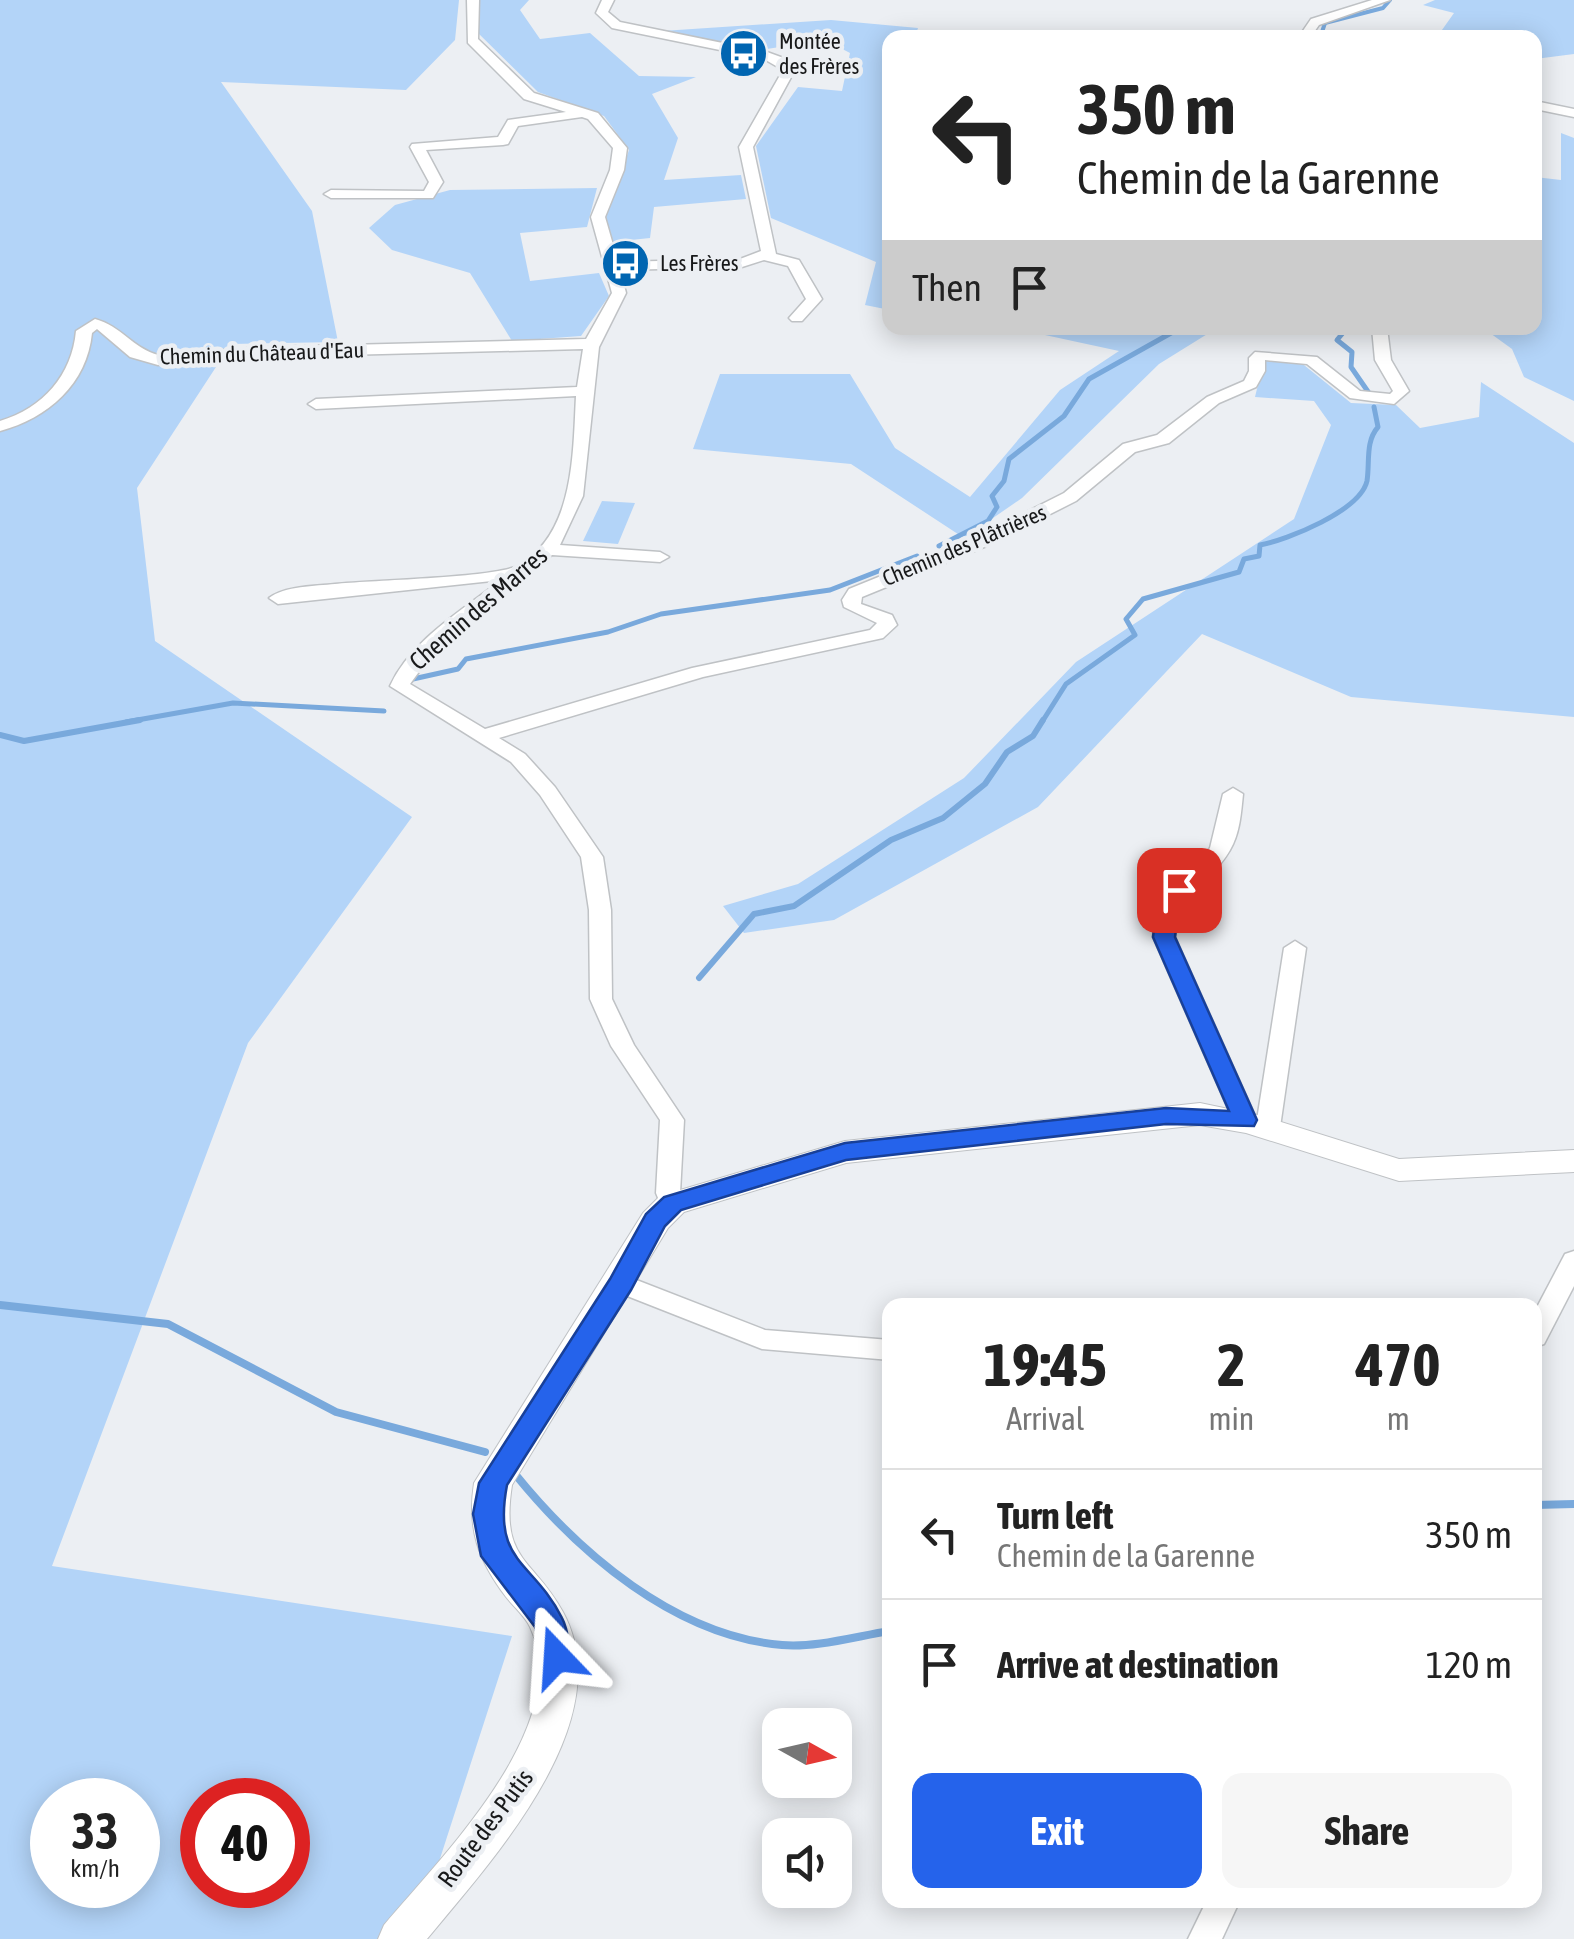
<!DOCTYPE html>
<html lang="en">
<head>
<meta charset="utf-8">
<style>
	:root { --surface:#fff; --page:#f6f6f6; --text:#222; --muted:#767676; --line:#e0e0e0; --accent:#2563eb }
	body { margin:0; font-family:"Asap Condensed",sans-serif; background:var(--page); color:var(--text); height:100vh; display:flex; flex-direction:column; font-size:38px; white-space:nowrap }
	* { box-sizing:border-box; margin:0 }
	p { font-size:32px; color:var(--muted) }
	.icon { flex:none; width:55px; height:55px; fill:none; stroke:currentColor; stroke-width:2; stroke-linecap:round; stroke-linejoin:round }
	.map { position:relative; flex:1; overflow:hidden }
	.side { position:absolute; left:882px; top:1298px; width:660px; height:610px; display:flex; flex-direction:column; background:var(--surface); border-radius:20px; box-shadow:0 5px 25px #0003 }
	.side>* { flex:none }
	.guide { position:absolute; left:882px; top:30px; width:660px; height:305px; border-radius:20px; box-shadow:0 5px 25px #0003; background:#fff; color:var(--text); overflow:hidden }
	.needle { width:65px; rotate:98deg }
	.fabs { position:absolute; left:762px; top:1708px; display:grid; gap:20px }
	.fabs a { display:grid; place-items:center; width:90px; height:90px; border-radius:20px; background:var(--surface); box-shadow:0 5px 25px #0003; font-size:50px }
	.speed { position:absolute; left:30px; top:1778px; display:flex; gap:20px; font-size:50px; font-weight:700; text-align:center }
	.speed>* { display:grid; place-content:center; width:130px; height:130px; border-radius:50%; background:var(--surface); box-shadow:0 5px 25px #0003; line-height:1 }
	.speed small { font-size:25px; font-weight:400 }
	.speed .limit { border:15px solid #d22; background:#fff; color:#111 }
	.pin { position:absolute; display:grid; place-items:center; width:85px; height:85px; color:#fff; margin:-42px; border-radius:20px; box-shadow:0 5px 15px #0006 }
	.me { position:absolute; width:110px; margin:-55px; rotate:340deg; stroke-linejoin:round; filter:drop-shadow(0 0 8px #0008) }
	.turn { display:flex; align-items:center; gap:35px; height:210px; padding:0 30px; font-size:45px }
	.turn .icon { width:130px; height:130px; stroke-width:2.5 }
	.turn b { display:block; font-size:70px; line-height:85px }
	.then { display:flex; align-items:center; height:95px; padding:0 30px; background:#0003; gap:20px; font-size:38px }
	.eta { display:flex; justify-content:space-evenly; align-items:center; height:170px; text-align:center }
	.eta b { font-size:60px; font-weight:700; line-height:70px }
	.cta { display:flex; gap:20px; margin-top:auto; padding:20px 30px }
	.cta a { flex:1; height:115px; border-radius:20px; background:var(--accent); color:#fff; font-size:40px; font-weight:700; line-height:115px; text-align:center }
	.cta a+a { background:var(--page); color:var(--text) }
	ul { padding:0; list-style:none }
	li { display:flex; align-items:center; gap:30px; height:130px; padding:0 30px; border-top:2px solid var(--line) }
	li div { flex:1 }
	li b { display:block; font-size:38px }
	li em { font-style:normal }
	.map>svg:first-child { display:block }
</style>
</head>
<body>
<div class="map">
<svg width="1574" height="1939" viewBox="0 0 1574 1939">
	<rect width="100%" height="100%" fill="#eceff3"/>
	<!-- green -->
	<g fill="#b3d4f8" fill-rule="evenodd">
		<path d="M 0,0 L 459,0 L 455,40 L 406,90 L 221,82 L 312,211 L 338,342 L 231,344 L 137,488 L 155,641 L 412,817 L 248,1043 L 52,1566 L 512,1636 L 414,1939 L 0,1939 ZM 52,1800 L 138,1800 L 138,1885 L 52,1885 ZM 202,1800 L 288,1800 L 288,1885 L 202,1885 Z"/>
		<polygon points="479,0 529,0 520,10 540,39 590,33 639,76 696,77 652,94 678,138 664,180 741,175 746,199 654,207 650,238 612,242 606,217 629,150 604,116 538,92 477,32"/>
		<polygon points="1435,0 1574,0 1574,54 1535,59 1535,38 1437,37 1454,13 1423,5"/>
		<polygon points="831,20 918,28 915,37 890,38 890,310 865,305 876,262 771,218 756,146 798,87 842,91 850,53 825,40 761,50 662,31"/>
		<polygon points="1561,133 1574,138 1574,401 1524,377 1512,349 1483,328 1535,328 1535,177 1561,180"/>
		<polygon points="597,188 587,227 520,233 530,281 599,273 609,296 581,336 512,341 470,273 392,250 369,228 395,205 450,190"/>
		<polygon points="1012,328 1217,328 1159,364 1022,498 964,538 851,464 693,449 720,374 850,374 895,448 970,497 1060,390 1119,351"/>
		<polygon points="1264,360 1299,361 1351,403 1396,405 1420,428 1479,417 1481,382 1574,443 1574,717 1351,697 1202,634 1038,807 834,920 744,933 723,906 798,884 964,778 1076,662 1294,519 1331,425 1314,401 1255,397"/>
		<polygon points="602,501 635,503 618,544 583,541"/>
	</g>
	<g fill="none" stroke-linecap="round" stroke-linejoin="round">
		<!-- stream-far3 -->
		<polyline stroke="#79a9dc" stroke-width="4" points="1320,38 1325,23 1383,8 1390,0"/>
		<!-- stream-far2 -->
		<g stroke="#79a9dc" stroke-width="5">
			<polyline points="1347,328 1337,340 1352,352 1351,367 1371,396"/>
			<polyline points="939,546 988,521 997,507 992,496 1004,481 1009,459 1064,416 1089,379 1180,328"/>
			<polyline points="413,679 458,669 466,659 608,632 661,614 830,590 917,556"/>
			<polyline points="126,722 233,703 384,711"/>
			<path d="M 1042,722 L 1066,684 L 1135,635 L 1126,619 L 1143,599 L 1239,572 L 1244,559 L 1259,556 L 1260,545 C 1287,540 1360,511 1367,481 C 1370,462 1365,442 1378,427 L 1374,407"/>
		</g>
		<!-- stream-far1 -->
		<g stroke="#79a9dc" stroke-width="6">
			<polyline points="0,735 24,741 140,720"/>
			<polyline points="699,978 754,914 794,906 891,840 943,818 985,784 1007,752 1033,736 1043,720"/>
		</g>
		<!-- stream -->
		<g stroke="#79a9dc" stroke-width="8">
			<polyline points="0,1305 168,1324 336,1412 485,1452"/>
			<path d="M 515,1474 C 579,1553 675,1636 782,1645 C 816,1648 857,1636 890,1631"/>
			<polyline points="1535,1505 1574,1504"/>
		</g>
		<defs>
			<g id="minor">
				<path d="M 467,0 L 479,0 L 478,39 L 534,93 L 598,113 L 627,148 L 624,170 L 605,217 L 618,262 L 740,259 L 761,251 L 739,147 L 783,70 L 764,59 L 612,28 L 596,13 L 602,0 L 614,0 L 608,12 L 620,22 L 767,52 L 789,60 L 795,70 L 753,147 L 776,254 L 799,260 L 822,299 L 802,321 L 792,321 L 789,318 L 806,299 L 788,266 L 764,260 L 742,267 L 620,270 L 626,293 L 599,347 L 583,496 L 560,545 L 660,552 L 669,557 L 660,562 L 552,555 L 429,658 L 410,684 L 485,729 L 692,668 L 870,630 L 877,623 L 844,607 L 842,600 L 849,589 L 977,537 L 1064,493 L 1123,444 L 1157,435 L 1207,397 L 1244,381 L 1249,371 L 1249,358 L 1255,352 L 1317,357 L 1360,391 L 1390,394 L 1393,391 L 1375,360 L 1372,328 L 1387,328 L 1391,360 L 1409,391 L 1394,404 L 1350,398 L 1307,364 L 1265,360 L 1265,371 L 1256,387 L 1219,403 L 1169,443 L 1135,452 L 1076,501 L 989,545 L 862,597 L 861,604 L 892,615 L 897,625 L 883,638 L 703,677 L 499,738 L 525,754 L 555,787 L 603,857 L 611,910 L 612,999 L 634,1045 L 684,1120 L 680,1193 L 685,1204 L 681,1210 L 663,1210 L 656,1193 L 660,1120 L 611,1046 L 590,999 L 589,910 L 581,857 L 540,795 L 511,762 L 390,686 C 411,640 463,610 501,580 L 278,604 L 269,598 C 284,586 316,586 335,584 C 370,580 498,578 519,565 C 575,533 573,451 576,396 L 316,409 L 308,404 L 316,399 L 577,387 L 583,349 L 264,357 L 158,365 L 130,357 L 97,329 L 92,333 C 87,384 48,418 0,431 L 0,421 C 43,408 72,375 76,331 L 95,319 C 121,326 133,348 158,355 L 264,347 L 586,339 L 612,293 L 591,217 L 610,170 L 613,148 L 588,119 L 582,117 L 518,126 L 508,144 L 503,145 L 426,150 L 443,182 L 433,198 L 331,198 L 324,194 L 331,190 L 424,191 L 429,182 L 410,147 L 412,144 L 498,137 L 508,120 L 566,112 L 524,99 L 468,43 Z"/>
				<polygon points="1372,0 1390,0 1319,25 1310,38 1298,38 1311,19"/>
				<polygon points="1535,101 1574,109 1574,117 1535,109"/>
				<path d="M 1233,788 L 1243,794 C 1241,813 1240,833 1230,850 C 1208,888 1180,887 1175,937 L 1257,1120 L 1284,948 L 1295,941 L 1306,948 L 1280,1127 L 1268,1135 L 1259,1133 L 1257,1120 L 1245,1128 L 1233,1120 L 1153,937 L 1155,919 L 1166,895 L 1210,848 L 1223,794 Z"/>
				<polygon points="1574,1251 1574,1286 1544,1344 1535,1347 1535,1311 1565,1254"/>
				<polygon points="621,1274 765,1330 890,1340 890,1360 762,1349 612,1290 608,1283 612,1276"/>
				<polygon points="1207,1900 1240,1900 1222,1939 1188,1939"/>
			</g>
			<path id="tertiary" d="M 1200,1103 L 1262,1116 L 1399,1159 L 1574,1150 L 1574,1172 L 1399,1181 L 1246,1133 L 1200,1125 L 846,1163 L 684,1212 L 668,1228 L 512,1485 C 500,1562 533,1557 563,1612 C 622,1721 491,1861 427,1939 L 378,1939 L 384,1925 C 441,1857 576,1724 530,1627 C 525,1616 513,1606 506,1597 C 478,1560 467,1529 474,1483 L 643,1213 L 660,1196 L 845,1141 Z"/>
		</defs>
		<!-- minor casing -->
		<use href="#minor" stroke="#bfc2c5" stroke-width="3"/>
		<!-- tertiary casing -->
		<use href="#tertiary" stroke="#bfc2c5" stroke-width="2"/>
		<!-- minor -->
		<use href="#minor" fill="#fff" fill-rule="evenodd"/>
		<!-- tertiary -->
		<use href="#tertiary" fill="#fff" fill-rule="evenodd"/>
	</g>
	<!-- route -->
	<path fill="#2563eb" stroke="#184099" stroke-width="2.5" d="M 1179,883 L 1190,890 L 1179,905 L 1175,937 L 1257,1120 L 1254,1126 L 1166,1124 L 846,1160 L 681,1210 L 665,1226 L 631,1290 L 507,1485 C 492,1564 533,1560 562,1618 C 568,1629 569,1644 572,1657 L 568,1666 L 557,1669 L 546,1666 L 535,1627 L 481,1556 L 473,1514 L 479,1483 L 610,1279 L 646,1214 L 664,1197 L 845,1143 L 1166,1108 L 1229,1111 L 1153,937 L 1157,905 L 1171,885 Z"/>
	<!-- icons -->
	<defs>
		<symbol id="bus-disc" viewBox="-11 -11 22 22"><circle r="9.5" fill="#0065b1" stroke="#eceff3"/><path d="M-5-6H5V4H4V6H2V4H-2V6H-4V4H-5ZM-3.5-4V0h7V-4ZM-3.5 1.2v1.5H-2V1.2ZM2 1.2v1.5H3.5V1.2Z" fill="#fff"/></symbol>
	</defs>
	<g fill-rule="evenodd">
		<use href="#bus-disc" x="716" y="26" width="55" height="55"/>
		<use href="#bus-disc" x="598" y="236" width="55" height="55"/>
	</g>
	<g text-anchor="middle" stroke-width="9" stroke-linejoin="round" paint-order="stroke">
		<!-- far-poi labels -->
		<g font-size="22" fill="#18191a" stroke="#eceff3" text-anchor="start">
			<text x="779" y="49">Montée<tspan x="779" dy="25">des Frères</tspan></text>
			<text x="660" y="271">Les Frères</text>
		</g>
		<!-- far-street labels -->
		<g font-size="22" fill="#18191a" stroke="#eceff3">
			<text transform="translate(262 353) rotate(-2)" y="8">Chemin du Château d'Eau</text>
			<text transform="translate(964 545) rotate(-23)" y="8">Chemin des Plâtrières</text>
		</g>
		<!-- street labels -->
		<g font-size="25" fill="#18191a" stroke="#eceff3">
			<text transform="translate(478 608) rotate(-41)" y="9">Chemin des Marres</text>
			<text transform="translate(485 1828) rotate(-53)" y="9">Route des Putis</text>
		</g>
	</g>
</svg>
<div class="fabs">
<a><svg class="needle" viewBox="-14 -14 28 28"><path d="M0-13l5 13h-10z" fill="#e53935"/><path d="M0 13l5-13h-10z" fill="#767676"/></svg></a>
<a><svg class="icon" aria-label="sound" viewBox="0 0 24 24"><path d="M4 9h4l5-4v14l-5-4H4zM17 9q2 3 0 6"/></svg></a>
</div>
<div class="speed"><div>33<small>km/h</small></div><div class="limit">40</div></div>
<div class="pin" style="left:1179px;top:890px;background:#d93025"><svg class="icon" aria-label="arrive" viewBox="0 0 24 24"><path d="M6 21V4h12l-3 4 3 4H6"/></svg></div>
<svg class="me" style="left:557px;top:1657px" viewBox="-20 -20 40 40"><path d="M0-17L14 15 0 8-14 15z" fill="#2563eb" stroke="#fff" stroke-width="4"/></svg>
<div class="guide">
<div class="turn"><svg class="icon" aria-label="left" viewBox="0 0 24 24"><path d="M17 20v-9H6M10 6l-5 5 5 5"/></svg><div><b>350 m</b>Chemin de la Garenne</div></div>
<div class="then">Then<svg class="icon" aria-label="arrive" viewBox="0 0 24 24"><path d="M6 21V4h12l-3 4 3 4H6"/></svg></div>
</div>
<section class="side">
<div class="eta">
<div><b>19:45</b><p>Arrival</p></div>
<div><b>2</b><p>min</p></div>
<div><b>470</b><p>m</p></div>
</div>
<ul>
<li><svg class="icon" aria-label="left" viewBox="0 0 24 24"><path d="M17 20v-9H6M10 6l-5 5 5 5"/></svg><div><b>Turn left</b><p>Chemin de la Garenne</p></div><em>350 m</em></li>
<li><svg class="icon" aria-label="arrive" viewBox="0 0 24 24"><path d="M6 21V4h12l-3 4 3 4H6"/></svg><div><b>Arrive at destination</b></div><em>120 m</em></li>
</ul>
<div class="cta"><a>Exit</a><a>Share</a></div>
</section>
</div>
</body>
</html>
